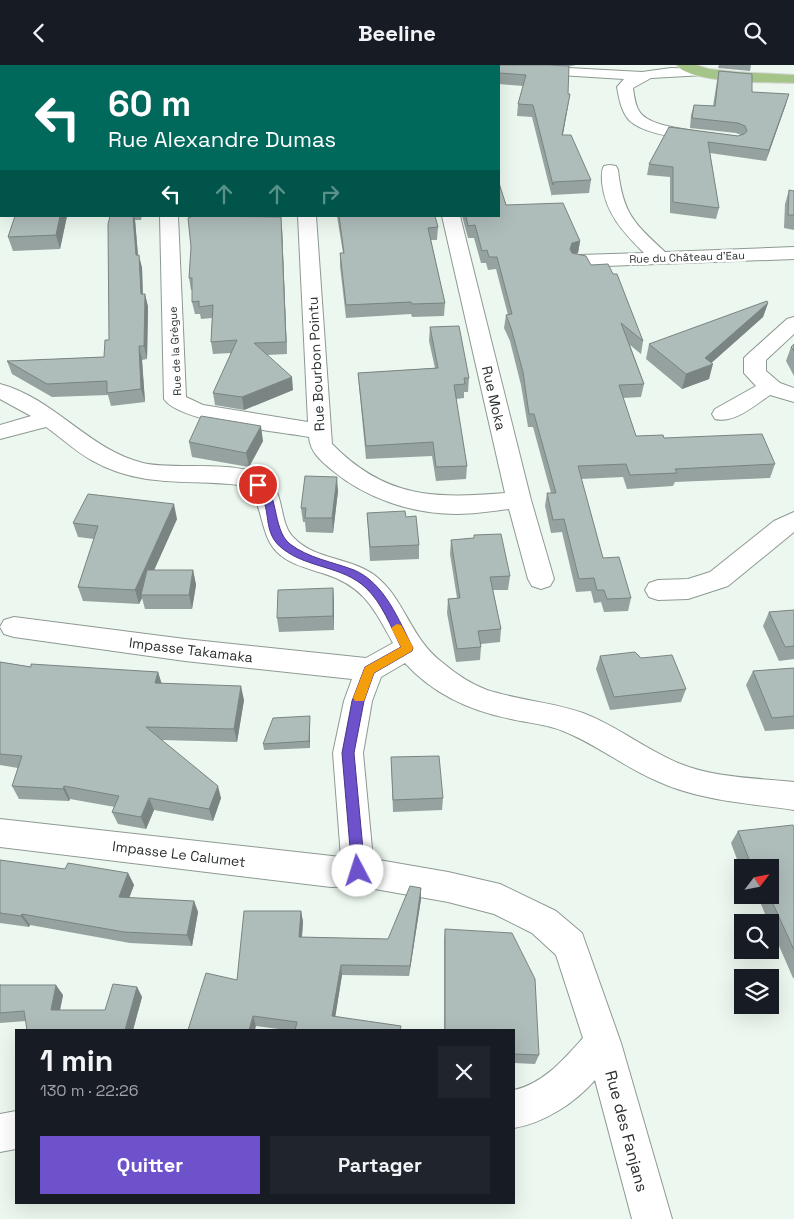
<!DOCTYPE html>
<html lang="fr">
<head>
<meta charset="utf-8">
<style>
	:root { --surface:#171b24; --page:#20242c; --text:#f1f3f6; --muted:#9ea1a6; --accent:#6d52cc }
	body { margin:0; font-family:"Space Grotesk",sans-serif; background:var(--page); color:var(--text); height:100vh; display:flex; flex-direction:column; font-size:19px; white-space:nowrap }
	* { box-sizing:border-box; margin:0 }
	p { font-size:16px; color:var(--muted) }
	.icon { flex:none; width:28px; height:28px; fill:none; stroke:currentColor; stroke-width:2; stroke-linecap:round; stroke-linejoin:round }
	.map { position:relative; flex:1; overflow:hidden }
	.panel { position:absolute; left:15px; top:964px; width:500px; height:175px; display:flex; flex-direction:column; background:var(--surface); border-radius:0px; box-shadow:0 5px 20px #0002 }
	.panel>* { flex:none }
	.banner { position:absolute; left:0px; top:0px; width:500px; height:152px; box-shadow:0 5px 20px #0002; background:#00695c; color:#fff; overflow:hidden }
	.needle { width:32px; rotate:58deg }
	.buttons { position:absolute; left:734px; top:794px; display:grid; gap:10px }
	.buttons a { display:grid; place-items:center; width:45px; height:45px; border-radius:0px; background:var(--surface); box-shadow:0 5px 20px #0002; font-size:25px }
	.pin { position:absolute; display:grid; place-items:center; width:42px; height:42px; color:#fff; margin:-21px; border:2px solid #fff; border-radius:50%; box-shadow:0 1px 5px #0007 }
	.me { position:absolute; width:55px; margin:-28px; rotate:355deg; stroke-linejoin:round; filter:drop-shadow(0 0 4px #0008) }
	.turn { display:flex; align-items:center; gap:18px; height:105px; padding:0 25px; font-size:22px }
	.turn .icon { width:65px; height:65px; stroke-width:2.5 }
	.turn b { display:block; font-size:35px; line-height:42px }
	.lanes { display:flex; align-items:center; height:48px; padding:0 25px; background:#0003; justify-content:center; gap:25px; direction:ltr }
	.lanes .off { opacity:.35 }
	.round { display:grid; place-items:center; flex:none; width:52px; height:52px; border-radius:0px; background:var(--page) }
	.summary { display:flex; align-items:center; justify-content:space-between; height:85px; padding:0 25px }
	h1 { font-size:30px; font-weight:700; line-height:38px }
	.primary-button { display:flex; gap:10px; margin-top:auto; padding:10px 25px }
	.primary-button a { flex:1; height:58px; border-radius:0px; background:var(--accent); color:#fff; font-size:20px; font-weight:700; line-height:58px; text-align:center }
	.primary-button a+a { background:var(--page); color:var(--text) }
	header { display:flex; justify-content:space-between; align-items:center; height:65px; padding:0 25px; background:var(--surface); font-size:22px; font-weight:700 }
	.map>svg:first-child { display:block }
</style>
</head>
<body>
<header><svg class="icon" aria-label="back" viewBox="0 0 24 24"><path d="M15 5l-7 7 7 7"/></svg>Beeline<svg class="icon" aria-label="search" viewBox="0 0 24 24"><circle cx="10" cy="10" r="6"/><path d="M15 15l6 6"/></svg></header>
<div class="map">
<svg width="794" height="1154" viewBox="0 0 794 1154">
	<rect width="100%" height="100%" fill="#ebf7ef"/>
	<g fill="none" stroke-linecap="round" stroke-linejoin="round">
		<defs>
			<g id="minor">
				<polygon points="61,0 79,0 79,1 62,1"/>
				<rect x="296" y="0" width="14" height="1"/>
				<path d="M 531,1 L 642,7 L 671,3 L 705,4 L 707,7 L 705,10 L 651,13 L 633,23 C 634,31 635,39 639,46 C 649,63 692,64 710,69 L 712,72 L 710,75 L 704,77 C 683,73 644,70 629,55 C 621,46 619,33 617,22 L 624,14 L 526,8 L 524,5 L 526,2 Z"/>
				<rect x="0" y="75" width="1" height="10"/>
				<path d="M 610,100 L 616,101 L 618,105 C 623,149 634,158 665,187 L 794,182 L 794,194 L 579,202 L 572,200 L 570,196 L 572,192 L 579,190 L 644,188 C 623,167 605,148 602,117 C 602,111 601,106 604,101 Z"/>
				<path d="M 160,151 L 178,151 L 186,332 L 203,340 L 308,357 L 298,151 L 316,151 L 332,379 C 385,433 434,434 505,428 L 442,151 L 460,151 L 531,435 L 554,514 L 550,521 L 541,524 L 532,521 L 528,514 L 509,444 C 492,446 474,449 456,449 C 412,449 365,433 332,405 C 321,396 310,387 309,372 C 278,366 180,358 164,334 Z"/>
				<path d="M 794,252 L 794,269 L 766,295 L 766,306 L 780,318 L 794,323 L 794,337 L 770,330 C 755,340 734,359 715,354 L 712,349 L 715,344 L 756,321 L 744,308 L 744,293 L 748,289 L 787,254 Z"/>
				<path d="M 0,319 C 54,333 89,385 143,398 C 176,406 241,393 267,414 C 286,429 278,458 294,473 C 316,496 354,492 378,513 C 406,537 410,573 443,598 C 456,609 471,619 487,625 C 518,635 552,637 583,648 C 617,661 645,684 678,698 C 714,713 756,713 794,717 L 794,745 C 748,738 700,736 657,716 C 624,702 596,679 563,666 C 546,659 528,658 511,654 C 471,646 433,629 405,598 L 381,612 L 372,636 L 363,688 L 373,794 L 448,807 L 500,819 L 556,846 L 582,868 L 621,978 L 672,1154 L 632,1154 L 595,1015 C 575,1038 544,1058 514,1063 L 514,1025 C 543,1019 564,994 583,973 L 556,890 L 532,868 L 494,849 L 448,837 L 358,821 L 331,822 L 0,782 L 0,754 L 341,792 L 333,688 L 344,636 L 352,614 L 185,596 L 14,572 L 4,569 L 0,562 L 4,555 L 14,552 L 185,574 L 366,593 L 393,578 C 373,542 364,521 322,508 C 306,503 289,499 277,487 C 257,468 265,427 239,420 C 186,414 142,423 93,396 C 76,387 62,373 46,362 L 0,374 L 0,360 L 31,351 L 0,334 Z"/>
				<polygon points="794,447 794,467 728,521 688,534 658,535 649,532 645,525 649,518 658,515 688,514 710,507 774,456"/>
				<polygon points="16,1046 16,1084 0,1087 0,1049"/>
			</g>
			<path id="major" d="M 677,0 L 696,0 L 709,4 L 737,7 L 794,10 L 794,18 C 771,17 690,19 677,0 Z"/>
		</defs>
		<!-- minor casing -->
		<use href="#minor" stroke="#8e9992" stroke-width="2"/>
		<!-- major casing -->
		<use href="#major" stroke="#d4d5d5" stroke-width="2"/>
		<!-- minor -->
		<use href="#minor" fill="#fff" fill-rule="evenodd"/>
		<!-- major -->
		<use href="#major" fill="#a5c488" fill-rule="evenodd"/>
	</g>
	<!-- wall -->
	<g fill="#96a2a0">
		<polygon points="0,0 30,0 30,1 1,1 1,64 0,64"/>
		<rect x="133" y="0" width="31" height="1"/>
		<polygon points="168,0 213,0 212,1 168,1"/>
		<polygon points="328,0 547,0 568,29 570,29 563,70 591,115 589,128 552,130 552,132 532,52 517,51 518,39 523,21 499,19 499,1 328,1"/>
		<polygon points="549,0 576,0 571,1"/>
		<polygon points="719,0 751,0 750,6 718,3"/>
		<polygon points="719,6 752,27 786,39 766,96 710,88 719,143 716,154 670,148 670,112 647,110 649,99 669,62 738,71 741,70 736,68 690,63 691,50 694,40 713,41 717,16"/>
		<polygon points="789,125 794,126 794,165 784,163 785,139"/>
		<polygon points="506,140 580,176 578,188 576,189 591,200 643,276 641,289 630,280 644,319 641,332 623,333 636,371 664,373 775,399 770,413 675,417 673,421 627,424 623,412 581,414 603,493 631,533 628,546 604,547 601,537 594,538 591,526 576,527 562,467 551,468 545,441 547,428 551,428 533,362 528,362 521,320 510,276 504,263 506,250 508,250 496,204 488,205 486,198 481,198 474,173 468,173 462,151 499,151"/>
		<polygon points="15,151 67,151 60,184 13,186 8,172"/>
		<polygon points="110,151 142,151 141,155 135,155 138,190 142,203 143,229 145,229 148,242 147,294 142,295 145,337 111,341 108,330 52,332 12,309 7,296 104,292 109,275"/>
		<polygon points="337,151 435,151 438,162 437,175 431,175 445,238 444,251 412,252 411,249 346,253 340,201 340,188 343,188"/>
		<polygon points="191,152 282,163 287,289 267,290 293,325 244,345 215,340 213,328 231,288 213,289 211,277 212,253 201,254 200,249 195,249 192,237 192,225 191,225 189,213 191,182"/>
		<polygon points="768,238 763,252 711,298 709,314 682,324 646,294 649,279"/>
		<polygon points="430,262 469,313 468,327 464,327 464,333 456,334 467,401 466,414 436,416 432,391 366,394 359,321 358,308 435,303 429,276"/>
		<polygon points="794,279 794,311 786,296 791,282"/>
		<polygon points="263,376 249,402 192,392 189,377"/>
		<polygon points="338,426 333,468 306,467 305,457 303,457 301,443"/>
		<polygon points="367,448 406,452 419,480 419,494 370,496"/>
		<polygon points="177,454 154,505 193,505 196,520 192,544 145,544 142,533 139,539 83,536 78,522 94,474 78,472 73,458"/>
		<polygon points="474,470 510,511 508,525 493,525 501,564 500,577 481,579 481,582 480,595 456,597 447,548 448,534 457,533 450,489 451,475 474,473"/>
		<polygon points="333,523 334,537 334,565 279,567 277,553"/>
		<polygon points="794,545 794,594 779,596 763,561 769,547"/>
		<polygon points="600,591 641,593 686,624 681,637 610,645 596,604"/>
		<polygon points="0,597 31,602 158,607 162,619 244,635 237,677 162,675 221,733 213,756 154,745 146,764 118,759 112,747 115,742 70,734 69,736 19,734 12,721 18,703 0,700"/>
		<polygon points="794,603 794,664 765,666 746,620 753,606"/>
		<polygon points="310,658 310,683 264,685 263,679"/>
		<polygon points="391,692 443,733 442,745 393,747"/>
		<polygon points="794,762 794,913 793,913 770,860 770,858 769,858 757,830 770,830 770,802 742,802 742,808 731,778 738,766"/>
		<polygon points="0,795 65,804 128,808 134,820 129,833 194,836 198,847 192,881 130,878 30,860 29,862 0,858"/>
		<polygon points="421,823 421,834 409,911 342,910 335,951 401,965 286,965 256,961 237,915 301,846 303,857 302,872 388,874"/>
		<polygon points="445,864 539,990 535,999 514,998 514,965 444,965 444,875"/>
		<polygon points="0,919 1,920 63,930 60,945 105,945 137,922 142,932 133,965 26,956 0,958"/>
	</g>
	<!-- shaded-wall -->
	<g fill="#7a8482">
		<rect x="14" y="0" width="16" height="1"/>
		<polygon points="570,29 568,41 560,83 562,70"/>
		<polygon points="789,29 786,39 766,96 769,85"/>
		<polygon points="60,151 67,151 60,184 56,170"/>
		<polygon points="133,151 134,151 135,155 139,203 136,190"/>
		<polygon points="281,152 282,163 287,289 286,277"/>
		<polygon points="580,176 578,188 570,191 570,184 572,178"/>
		<polygon points="139,190 142,203 143,243 141,229"/>
		<polygon points="145,229 148,242 147,294 144,281"/>
		<polygon points="768,238 763,252 708,301 713,299 709,314 682,324 686,309"/>
		<polygon points="139,281 142,295 145,337 141,324"/>
		<polygon points="292,312 293,325 244,345 242,332"/>
		<polygon points="261,361 263,376 249,402 246,388"/>
		<polygon points="337,412 338,426 333,468 332,453"/>
		<polygon points="174,439 177,454 143,530 141,530 142,533 139,539 135,525"/>
		<polygon points="193,505 196,520 192,544 189,530"/>
		<polygon points="333,523 334,537 334,565 333,551"/>
		<polygon points="158,607 162,621 155,618"/>
		<polygon points="241,621 244,635 237,677 234,664"/>
		<polygon points="310,651 310,683 309,676"/>
		<polygon points="64,721 70,734 69,736 63,724"/>
		<polygon points="218,721 221,733 213,756 209,744"/>
		<polygon points="149,733 154,745 146,764 141,752"/>
		<polygon points="128,808 134,820 125,844 119,832"/>
		<polygon points="421,823 421,834 409,911 410,901"/>
		<polygon points="194,836 198,847 192,881 187,870"/>
		<polygon points="301,846 303,857 301,882 299,872"/>
		<polygon points="22,849 30,860 29,862 21,851"/>
		<polygon points="341,900 342,910 334,960 332,951"/>
		<polygon points="56,920 63,930 58,955 51,945"/>
		<polygon points="137,922 142,932 133,965 125,965"/>
		<polygon points="253,951 256,961 255,965 249,965"/>
	</g>
	<!-- building -->
	<g fill="#aebcba" stroke="#7a8482">
		<polygon points="0,0 14,0 14,1 1,1 1,33 0,36"/>
		<polygon points="225,0 286,0 285,1 225,1"/>
		<polygon points="332,0 547,0 569,1 568,29 570,29 562,70 571,70 591,115 554,117 553,120 533,40 518,39 526,10 499,8 499,1 332,1"/>
		<polygon points="719,6 752,9 752,27 789,29 769,85 708,77 719,143 673,137 673,102 649,99 669,62 738,71 744,69 747,66 745,61 738,58 692,53 694,40 715,41"/>
		<polygon points="499,118 506,140 563,138 580,176 572,178 570,184 572,188 586,191 591,200 608,199 613,209 617,209 643,276 621,258 644,319 619,320 636,371 663,370 664,373 762,369 775,399 675,404 677,408 630,410 626,399 578,401 603,493 619,492 631,533 607,534 604,525 597,525 594,513 579,514 564,454 553,455 547,428 556,428 534,349 529,349 523,307 511,263 506,250 512,249 497,192 489,192 487,185 482,186 475,160 468,161 466,151 499,151"/>
		<polygon points="789,125 794,126 794,150 788,150"/>
		<polygon points="15,151 60,151 56,170 8,172"/>
		<polygon points="110,151 133,151 136,190 139,190 141,229 145,229 144,281 139,281 141,324 107,328 107,316 47,319 7,296 104,292 105,275 109,275 108,159"/>
		<polygon points="191,151 281,152 286,277 254,278 292,312 242,332 213,328 237,275 211,277 213,240 199,242 199,236 192,237 192,213 189,213 191,182 188,153 191,152"/>
		<polygon points="339,151 435,151 438,162 428,163 445,238 412,239 411,237 346,240 340,188 344,188"/>
		<polygon points="767,236 768,238 705,293 713,299 686,309 649,279"/>
		<polygon points="459,261 469,313 464,313 465,319 454,320 467,401 436,402 433,377 366,381 358,308 438,303 430,262"/>
		<polygon points="794,279 794,286 791,282"/>
		<polygon points="201,351 261,361 246,388 189,377"/>
		<polygon points="305,411 337,412 332,453 305,453 306,443 301,443"/>
		<polygon points="88,429 174,439 135,525 78,522 98,461 73,458"/>
		<polygon points="405,446 406,452 416,451 419,480 370,482 367,448"/>
		<polygon points="501,469 510,511 490,512 501,564 478,566 481,582 457,584 448,534 460,533 451,475 474,473 474,470"/>
		<polygon points="147,505 193,505 189,530 141,530"/>
		<polygon points="333,523 333,551 277,553 278,525"/>
		<polygon points="794,545 794,581 785,582 769,547"/>
		<polygon points="635,587 641,593 672,590 686,624 614,632 600,591"/>
		<polygon points="0,597 31,602 31,599 158,607 155,618 241,621 234,664 146,662 218,721 209,744 149,733 141,752 112,747 119,731 64,721 63,724 12,721 22,691 0,689"/>
		<polygon points="794,603 794,651 772,653 753,606"/>
		<polygon points="310,651 309,676 263,679 273,653"/>
		<polygon points="439,691 443,733 393,735 391,692"/>
		<polygon points="793,760 794,762 794,885 769,830 770,802 752,802 738,766"/>
		<polygon points="0,795 65,804 68,798 128,808 119,832 194,836 187,870 124,867 22,849 21,851 0,848"/>
		<polygon points="410,821 421,823 410,901 341,900 332,951 401,961 400,965 295,965 297,957 253,951 249,965 188,965 206,908 237,915 244,846 301,846 299,872 388,874"/>
		<polygon points="445,864 512,868 535,914 539,990 514,989 514,965 445,965"/>
		<polygon points="113,919 137,922 125,965 27,965 24,946 0,948 0,920 56,920 51,945 105,945"/>
	</g>
	<!-- route -->
	<path fill="#6d52cc" stroke="#473585" d="M 258,416 C 280,423 271,464 290,479 C 308,493 333,497 354,505 C 385,518 399,556 413,583 L 412,586 L 374,608 L 364,636 L 354,688 L 365,806 L 363,810 L 358,812 L 354,810 L 352,806 L 342,688 L 352,636 L 365,602 L 401,582 C 391,562 382,538 366,523 C 343,501 307,503 283,484 C 263,469 271,450 262,432 C 260,428 256,424 254,420 Z"/>
	<!-- slow -->
	<polygon fill="#f59e0b" points="397,559 401,560 412,580 413,583 412,586 374,608 364,636 355,636 353,633 365,602 401,582 391,563"/>
	<g text-anchor="middle" stroke-width="5" stroke-linejoin="round" paint-order="stroke">
		<!-- far-street labels -->
		<g font-size="11" fill="#2a2f2c" stroke="#fff">
			<text transform="translate(687 192) rotate(-2)" y="4">Rue du Château d'Eau</text>
			<text transform="translate(175 286) rotate(-93)" y="4">Rue de la Grègue</text>
		</g>
		<!-- street labels -->
		<g font-size="14" fill="#2a2f2c" stroke="#fff">
			<text transform="translate(316 299) rotate(-93)" y="5">Rue Bourbon Pointu</text>
			<text transform="translate(494 333) rotate(77)" y="5">Rue Moka</text>
			<text transform="translate(191 585) rotate(7)" y="5">Impasse Takamaka</text>
			<text transform="translate(179 789) rotate(7)" y="5">Impasse Le Calumet</text>
		</g>
		<!-- near-street labels -->
		<g font-size="16" fill="#2a2f2c" stroke="#fff">
			<text transform="translate(627 1066) rotate(75)" y="6">Rue des Fanjans</text>
		</g>
	</g>
</svg>
<div class="buttons">
<a><svg class="needle" viewBox="-14 -14 28 28"><path d="M0-13l5 13h-10z" fill="#e53935"/><path d="M0 13l5-13h-10z" fill="#9ea1a6"/></svg></a>
<a><svg class="icon" aria-label="search" viewBox="0 0 24 24"><circle cx="10" cy="10" r="6"/><path d="M15 15l6 6"/></svg></a>
<a><svg class="icon" aria-label="layers" viewBox="0 0 24 24"><path d="M12 4l9 5-9 5-9-5zM3 14l9 5 9-5"/></svg></a>
</div>
<div class="pin" style="left:258px;top:420px;background:#d93025"><svg class="icon" aria-label="arrive" viewBox="0 0 24 24"><path d="M6 21V4h12l-3 4 3 4H6"/></svg></div>
<svg class="me" style="left:358px;top:806px" viewBox="-20 -20 40 40"><circle r="19" fill="#fff"/><path d="M0-13L10 11 0 6-10 11z" fill="#6d52cc"/></svg>
<div class="banner">
<div class="turn"><svg class="icon" aria-label="left" viewBox="0 0 24 24"><path d="M17 20v-9H6M10 6l-5 5 5 5"/></svg><div><b>60 m</b>Rue Alexandre Dumas</div></div>
<div class="lanes"><svg class="icon" aria-label="left" viewBox="0 0 24 24"><path d="M17 20v-9H6M10 6l-5 5 5 5"/></svg><svg class="icon off" aria-label="ahead" viewBox="0 0 24 24"><path d="M12 20V5M6 11l6-6 6 6"/></svg><svg class="icon off" aria-label="ahead" viewBox="0 0 24 24"><path d="M12 20V5M6 11l6-6 6 6"/></svg><svg class="icon off" aria-label="right" viewBox="0 0 24 24"><path d="M7 20v-9h11M14 6l5 5-5 5"/></svg></div>
</div>
<section class="panel">
<div class="summary"><div><h1>1 min</h1><p>130 m · 22:26</p></div><a class="round"><svg class="icon" aria-label="close" viewBox="0 0 24 24"><path d="M6 6l12 12M18 6L6 18"/></svg></a></div>
<div class="primary-button"><a>Quitter</a><a>Partager</a></div>
</section>
</div>
</body>
</html>
